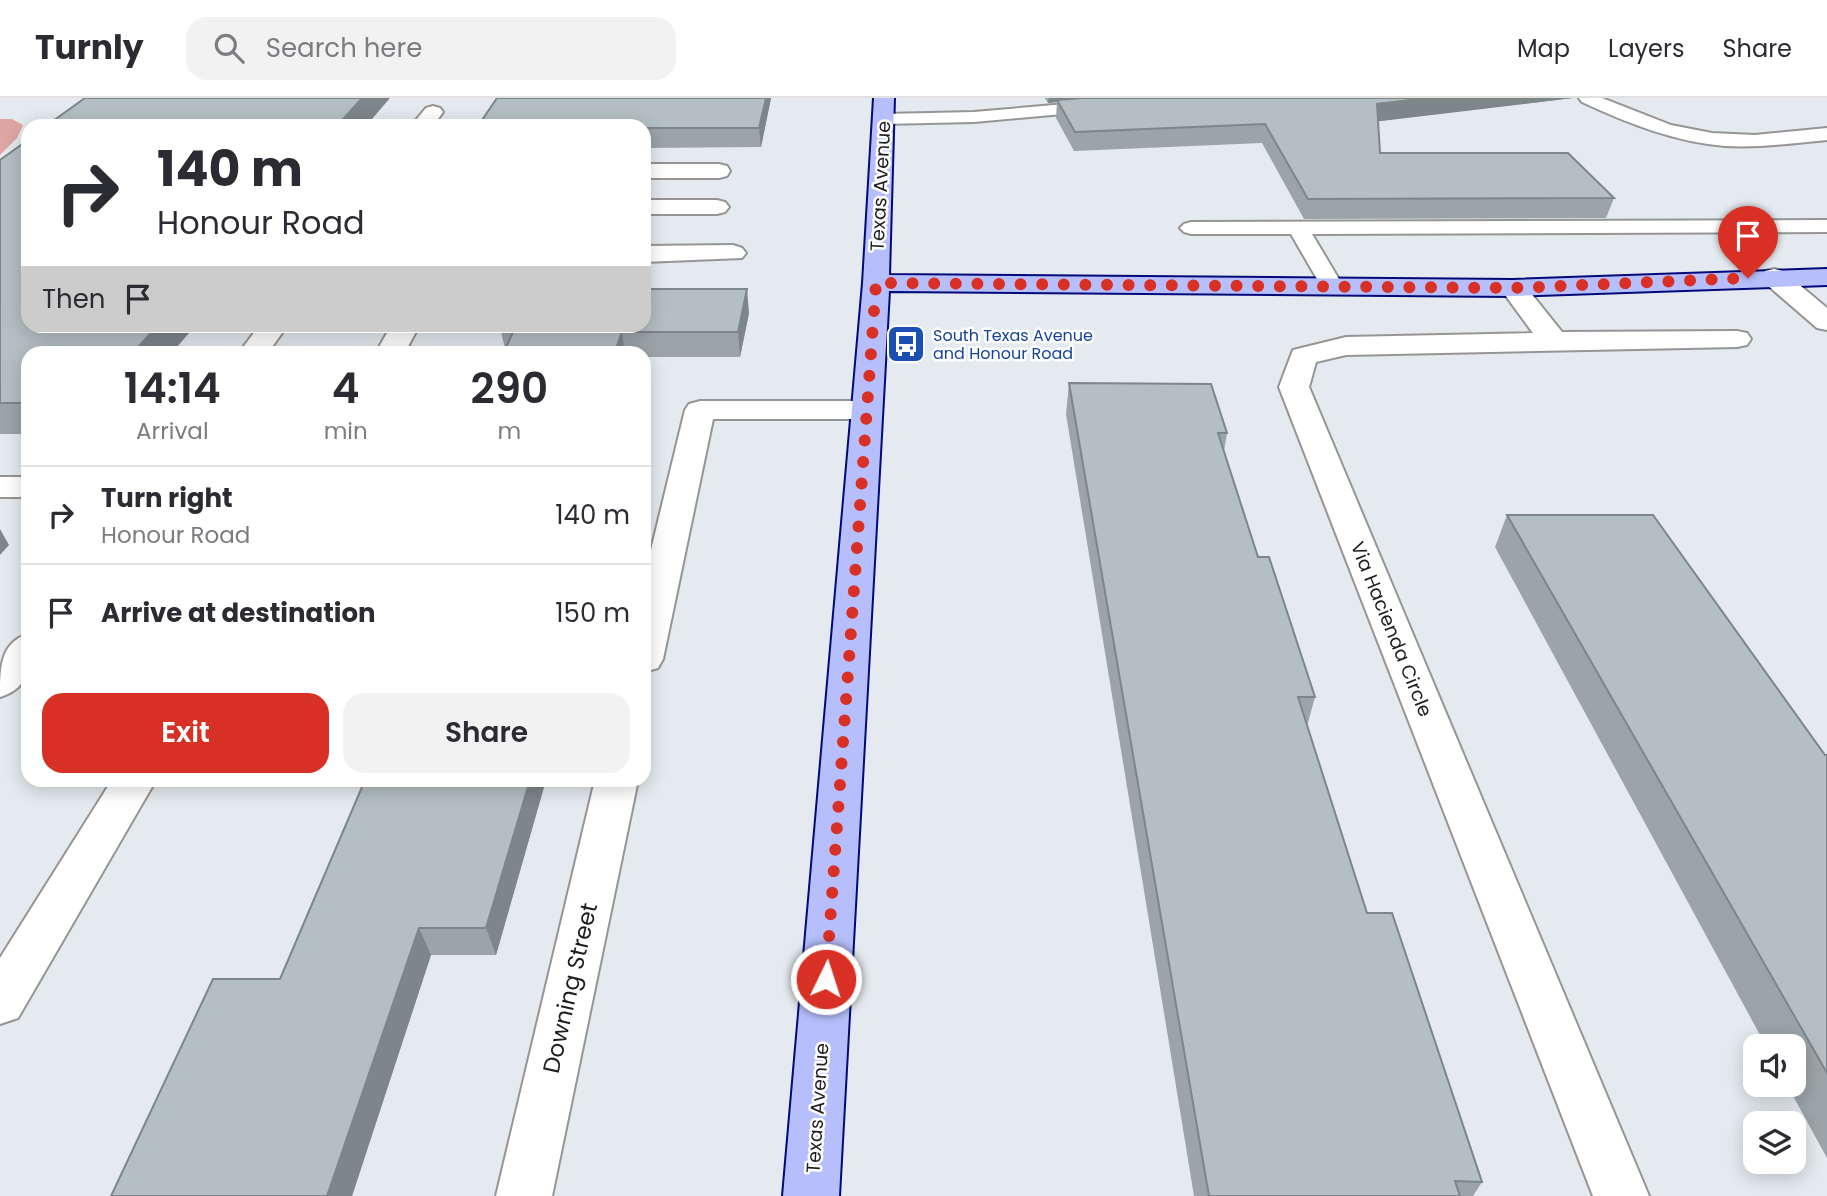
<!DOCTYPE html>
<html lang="en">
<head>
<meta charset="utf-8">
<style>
	:root { --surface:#fff; --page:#f2f2f3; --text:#2b2b33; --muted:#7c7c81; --line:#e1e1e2; --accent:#d93025 }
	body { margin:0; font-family:Poppins,sans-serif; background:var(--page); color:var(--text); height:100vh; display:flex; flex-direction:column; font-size:26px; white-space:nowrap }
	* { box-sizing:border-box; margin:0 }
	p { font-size:23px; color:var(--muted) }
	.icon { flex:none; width:38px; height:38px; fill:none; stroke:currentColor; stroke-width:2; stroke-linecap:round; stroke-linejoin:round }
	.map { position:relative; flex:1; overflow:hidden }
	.drawer { position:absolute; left:21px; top:248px; width:630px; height:441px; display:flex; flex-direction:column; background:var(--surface); border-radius:21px; box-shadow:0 4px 18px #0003 }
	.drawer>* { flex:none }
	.banner { position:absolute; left:21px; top:21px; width:630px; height:214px; border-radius:21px; box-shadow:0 4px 18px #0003; background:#fff; color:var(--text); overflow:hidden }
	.fabs { position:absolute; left:1743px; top:936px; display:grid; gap:14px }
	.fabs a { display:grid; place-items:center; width:63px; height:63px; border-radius:14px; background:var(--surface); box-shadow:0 4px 18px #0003; font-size:35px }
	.pin { position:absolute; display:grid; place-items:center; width:60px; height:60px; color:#fff; margin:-72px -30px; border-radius:50% 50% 50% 0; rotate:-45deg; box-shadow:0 0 7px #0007 }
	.pin .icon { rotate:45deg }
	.me { position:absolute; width:77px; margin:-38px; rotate:4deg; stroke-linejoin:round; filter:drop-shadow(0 0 5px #0008) }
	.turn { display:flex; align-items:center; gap:24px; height:147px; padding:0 21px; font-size:32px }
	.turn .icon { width:91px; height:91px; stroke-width:2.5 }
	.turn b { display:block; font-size:49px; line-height:60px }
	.then { display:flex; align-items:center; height:66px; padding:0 21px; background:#0003; gap:14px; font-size:26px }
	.eta { display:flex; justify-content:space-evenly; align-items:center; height:119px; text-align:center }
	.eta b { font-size:42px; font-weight:600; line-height:49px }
	.cta { display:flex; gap:14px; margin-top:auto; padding:14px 21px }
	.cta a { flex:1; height:80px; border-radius:21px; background:var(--accent); color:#fff; font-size:28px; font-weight:600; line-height:80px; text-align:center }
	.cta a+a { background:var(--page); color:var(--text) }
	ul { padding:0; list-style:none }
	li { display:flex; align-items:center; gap:21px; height:98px; padding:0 21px; border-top:2px solid var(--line) }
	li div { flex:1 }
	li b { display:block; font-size:26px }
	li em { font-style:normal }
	header { display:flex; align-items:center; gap:42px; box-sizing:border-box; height:98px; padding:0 35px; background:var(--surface); border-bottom:2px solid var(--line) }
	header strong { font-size:33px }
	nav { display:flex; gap:38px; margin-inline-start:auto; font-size:24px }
	.search { width:490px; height:63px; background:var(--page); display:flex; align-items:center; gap:18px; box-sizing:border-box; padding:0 24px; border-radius:21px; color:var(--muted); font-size:26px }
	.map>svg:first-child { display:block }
</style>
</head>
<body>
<header>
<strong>Turnly</strong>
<div class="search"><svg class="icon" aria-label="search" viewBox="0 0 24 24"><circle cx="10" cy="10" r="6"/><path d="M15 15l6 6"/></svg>Search here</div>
<nav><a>Map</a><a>Layers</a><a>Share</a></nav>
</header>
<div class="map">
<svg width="1827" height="1098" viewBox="0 0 1827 1098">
	<rect width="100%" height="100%" fill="#e4eaef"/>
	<!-- water -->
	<polygon fill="#dea6a3" points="0,21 12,21 23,27 17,40 0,57"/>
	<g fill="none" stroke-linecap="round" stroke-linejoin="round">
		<defs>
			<g id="lane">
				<path d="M 1579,0 L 1602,0 L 1671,27 L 1712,35 L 1755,37 L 1827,30 L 1827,42 C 1793,45 1759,50 1725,48 C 1675,44 1627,25 1582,4 Z"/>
				<polygon points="1101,3 1110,8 1107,12 974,24 883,26 874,21 883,16 974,14"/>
				<polygon points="1827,122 1827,134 1312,136 1343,188 1340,193 1324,193 1291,136 1191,136 1184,134 1180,130 1184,126 1191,124"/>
			</g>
			<g id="street">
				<polygon points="433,8 440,10 443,14 433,28 411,28 426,10"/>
				<polygon points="644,66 719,66 727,68 730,73 727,78 719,80 644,80"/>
				<polygon points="644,102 717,102 725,104 729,109 725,114 717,116 644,116"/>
				<polygon points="733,147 742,150 746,155 742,160 644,164 644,148"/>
				<polygon points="1774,171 1783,173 1827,210 1827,232 1817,230 1765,185 1761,179 1765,173"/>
				<polygon points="1513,182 1522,184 1562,234 1737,233 1747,235 1751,241 1747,247 1737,249 1346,257 1316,264 1309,289 1649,1098 1593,1098 1279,289 1293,252 1346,239 1533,235 1500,190 1504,184"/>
				<polygon points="259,228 287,228 267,256 238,256"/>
				<polygon points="391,228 419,228 404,256 375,256"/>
				<polygon points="700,303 865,303 876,306 880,312 876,318 865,321 713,321 663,561 658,570 644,574 644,481 685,312 689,306"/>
				<rect x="0" y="379" width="28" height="20"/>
				<path d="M 28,536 C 28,565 33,589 0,599 C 0,570 0,545 28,536 Z"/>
				<polygon points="112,682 156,682 18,920 0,926 0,860"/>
				<polygon points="595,682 638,682 552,1098 496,1098"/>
			</g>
			<polygon id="secondary" points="874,0 894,0 889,177 1513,182 1827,171 1827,187 1513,198 889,193 839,1098 783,1098 863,185"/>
		</defs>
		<!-- lane casing -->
		<use href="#lane" stroke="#959595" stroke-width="4"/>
		<!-- street casing -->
		<use href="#street" stroke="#959595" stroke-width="4"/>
		<!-- secondary casing -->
		<use href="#secondary" stroke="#020978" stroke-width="4"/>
		<!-- lane -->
		<use href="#lane" fill="#fff" fill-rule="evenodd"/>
		<!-- street -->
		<use href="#street" fill="#fff" fill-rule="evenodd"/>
		<!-- secondary -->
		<use href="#secondary" fill="#b6befb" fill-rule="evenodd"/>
	</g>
	<!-- wall -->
	<g fill="#9aa4a9">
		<polygon points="771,0 761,49 644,50 644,28"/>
		<polygon points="1045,0 1573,0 1378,23 1380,55 1614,100 1606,120 1304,121 1262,45 1074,53 1056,20 1057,4 1048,5"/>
		<polygon points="0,62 28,256 28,336 0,336"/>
		<polygon points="749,215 740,259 644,259 644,256 503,256 505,251 501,234"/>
		<polygon points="1069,285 1227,335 1224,353 1258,459 1315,599 1307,628 1367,815 1482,1084 1473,1098 1194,1098 1066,316"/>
		<polygon points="1507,417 1825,657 1827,657 1827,1060 1787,987 1794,987 1794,948 1766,948 1495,449"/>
		<polygon points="365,682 546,682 496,857 431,857 352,1098 280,881"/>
	</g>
	<!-- shaded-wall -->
	<g fill="#7d8689">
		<polygon points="362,0 390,0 366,28 337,28"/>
		<polygon points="766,0 771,0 761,49 759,30"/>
		<polygon points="1049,0 1110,0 1057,2 1057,4 1048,5"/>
		<polygon points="1427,0 1573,0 1373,24 1377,6"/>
		<polygon points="747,191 749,215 740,259 738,234"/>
		<polygon points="157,228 195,228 171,256 132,256"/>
		<polygon points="622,234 625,256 614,256"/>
		<polygon points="0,431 9,447 0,457"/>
		<polygon points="530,682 546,682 496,857 486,830"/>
		<polygon points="419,830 431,857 352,1098 327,1098"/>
	</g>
	<!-- building -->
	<g fill="#b3bfc4" stroke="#7d8689" stroke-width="2">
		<polygon points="85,0 362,0 337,28 46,28"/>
		<polygon points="497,0 766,0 759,30 644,30 644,28 478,28"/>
		<polygon points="1082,0 1427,0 1377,6 1380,55 1568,55 1614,100 1308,101 1265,26 1075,34 1057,2"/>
		<polygon points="28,42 28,228 157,228 132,256 28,256 28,305 0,305 0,62"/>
		<polygon points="644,191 747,191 738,234 622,234 614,256 503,256 513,234 501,234 504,228 644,228"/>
		<polygon points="1069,285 1211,286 1227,335 1218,335 1258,459 1269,459 1315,599 1298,599 1367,815 1392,815 1482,1084 1455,1083 1460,1098 1209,1098"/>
		<polygon points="1507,417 1653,417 1825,657 1827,657 1827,975"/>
		<polygon points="365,682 530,682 486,830 419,830 327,1098 111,1098 213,881 280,881"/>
	</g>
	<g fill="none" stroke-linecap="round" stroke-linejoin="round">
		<!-- route -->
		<polyline stroke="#d93025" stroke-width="12" stroke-dasharray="0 21.6" points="826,881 876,185 1513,190 1748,180"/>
	</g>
	<!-- icons -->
	<defs>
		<symbol id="bus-square" viewBox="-11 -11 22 22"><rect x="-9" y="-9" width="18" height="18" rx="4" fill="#1a4fb4" stroke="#fff"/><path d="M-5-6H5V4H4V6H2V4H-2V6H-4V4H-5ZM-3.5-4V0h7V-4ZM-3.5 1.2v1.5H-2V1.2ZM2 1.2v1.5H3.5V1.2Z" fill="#fff"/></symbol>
	</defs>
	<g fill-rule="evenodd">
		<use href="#bus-square" x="884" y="224" width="44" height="44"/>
	</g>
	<g text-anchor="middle" stroke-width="5" stroke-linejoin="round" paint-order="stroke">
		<!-- far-transit labels -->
		<g font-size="16" fill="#164399" stroke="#fff" text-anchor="start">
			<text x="933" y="243">South Texas Avenue<tspan x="933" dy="18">and Honour Road</tspan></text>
		</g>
		<!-- street labels -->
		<g font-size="19" fill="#1e1e1e" stroke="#fff">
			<text transform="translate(880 88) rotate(-87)" y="7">Texas Avenue</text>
			<text transform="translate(1392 531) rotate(68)" y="7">Via Hacienda Circle</text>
			<text transform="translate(817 1010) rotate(-86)" y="7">Texas Avenue</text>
		</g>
		<!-- near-street labels -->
		<g font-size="23" fill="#1e1e1e" stroke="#fff">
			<text transform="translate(570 890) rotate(-77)" y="8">Downing Street</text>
		</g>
	</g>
</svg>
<div class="fabs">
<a><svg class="icon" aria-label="sound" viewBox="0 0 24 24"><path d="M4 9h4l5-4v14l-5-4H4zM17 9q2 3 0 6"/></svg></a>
<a><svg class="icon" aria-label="layers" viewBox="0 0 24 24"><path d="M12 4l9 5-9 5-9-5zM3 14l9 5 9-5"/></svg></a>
</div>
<div class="pin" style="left:1748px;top:180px;background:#d93025"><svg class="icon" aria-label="arrive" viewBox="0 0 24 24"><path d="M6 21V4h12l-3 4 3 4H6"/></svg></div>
<svg class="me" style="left:826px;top:881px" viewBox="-20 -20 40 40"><circle r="17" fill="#d93025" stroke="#fff" stroke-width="3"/><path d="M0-11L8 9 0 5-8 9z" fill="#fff"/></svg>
<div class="banner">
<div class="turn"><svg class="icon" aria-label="right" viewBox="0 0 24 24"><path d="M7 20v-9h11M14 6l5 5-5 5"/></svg><div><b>140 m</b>Honour Road</div></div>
<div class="then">Then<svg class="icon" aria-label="arrive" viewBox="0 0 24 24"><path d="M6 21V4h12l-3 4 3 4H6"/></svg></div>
</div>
<section class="drawer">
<div class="eta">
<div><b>14:14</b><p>Arrival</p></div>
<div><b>4</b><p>min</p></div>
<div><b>290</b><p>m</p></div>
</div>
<ul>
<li><svg class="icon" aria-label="right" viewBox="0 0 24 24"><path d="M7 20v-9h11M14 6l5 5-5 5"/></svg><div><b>Turn right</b><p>Honour Road</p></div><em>140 m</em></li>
<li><svg class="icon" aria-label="arrive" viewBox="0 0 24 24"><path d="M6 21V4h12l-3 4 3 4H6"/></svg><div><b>Arrive at destination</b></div><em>150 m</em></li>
</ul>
<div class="cta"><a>Exit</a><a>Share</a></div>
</section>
</div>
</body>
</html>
